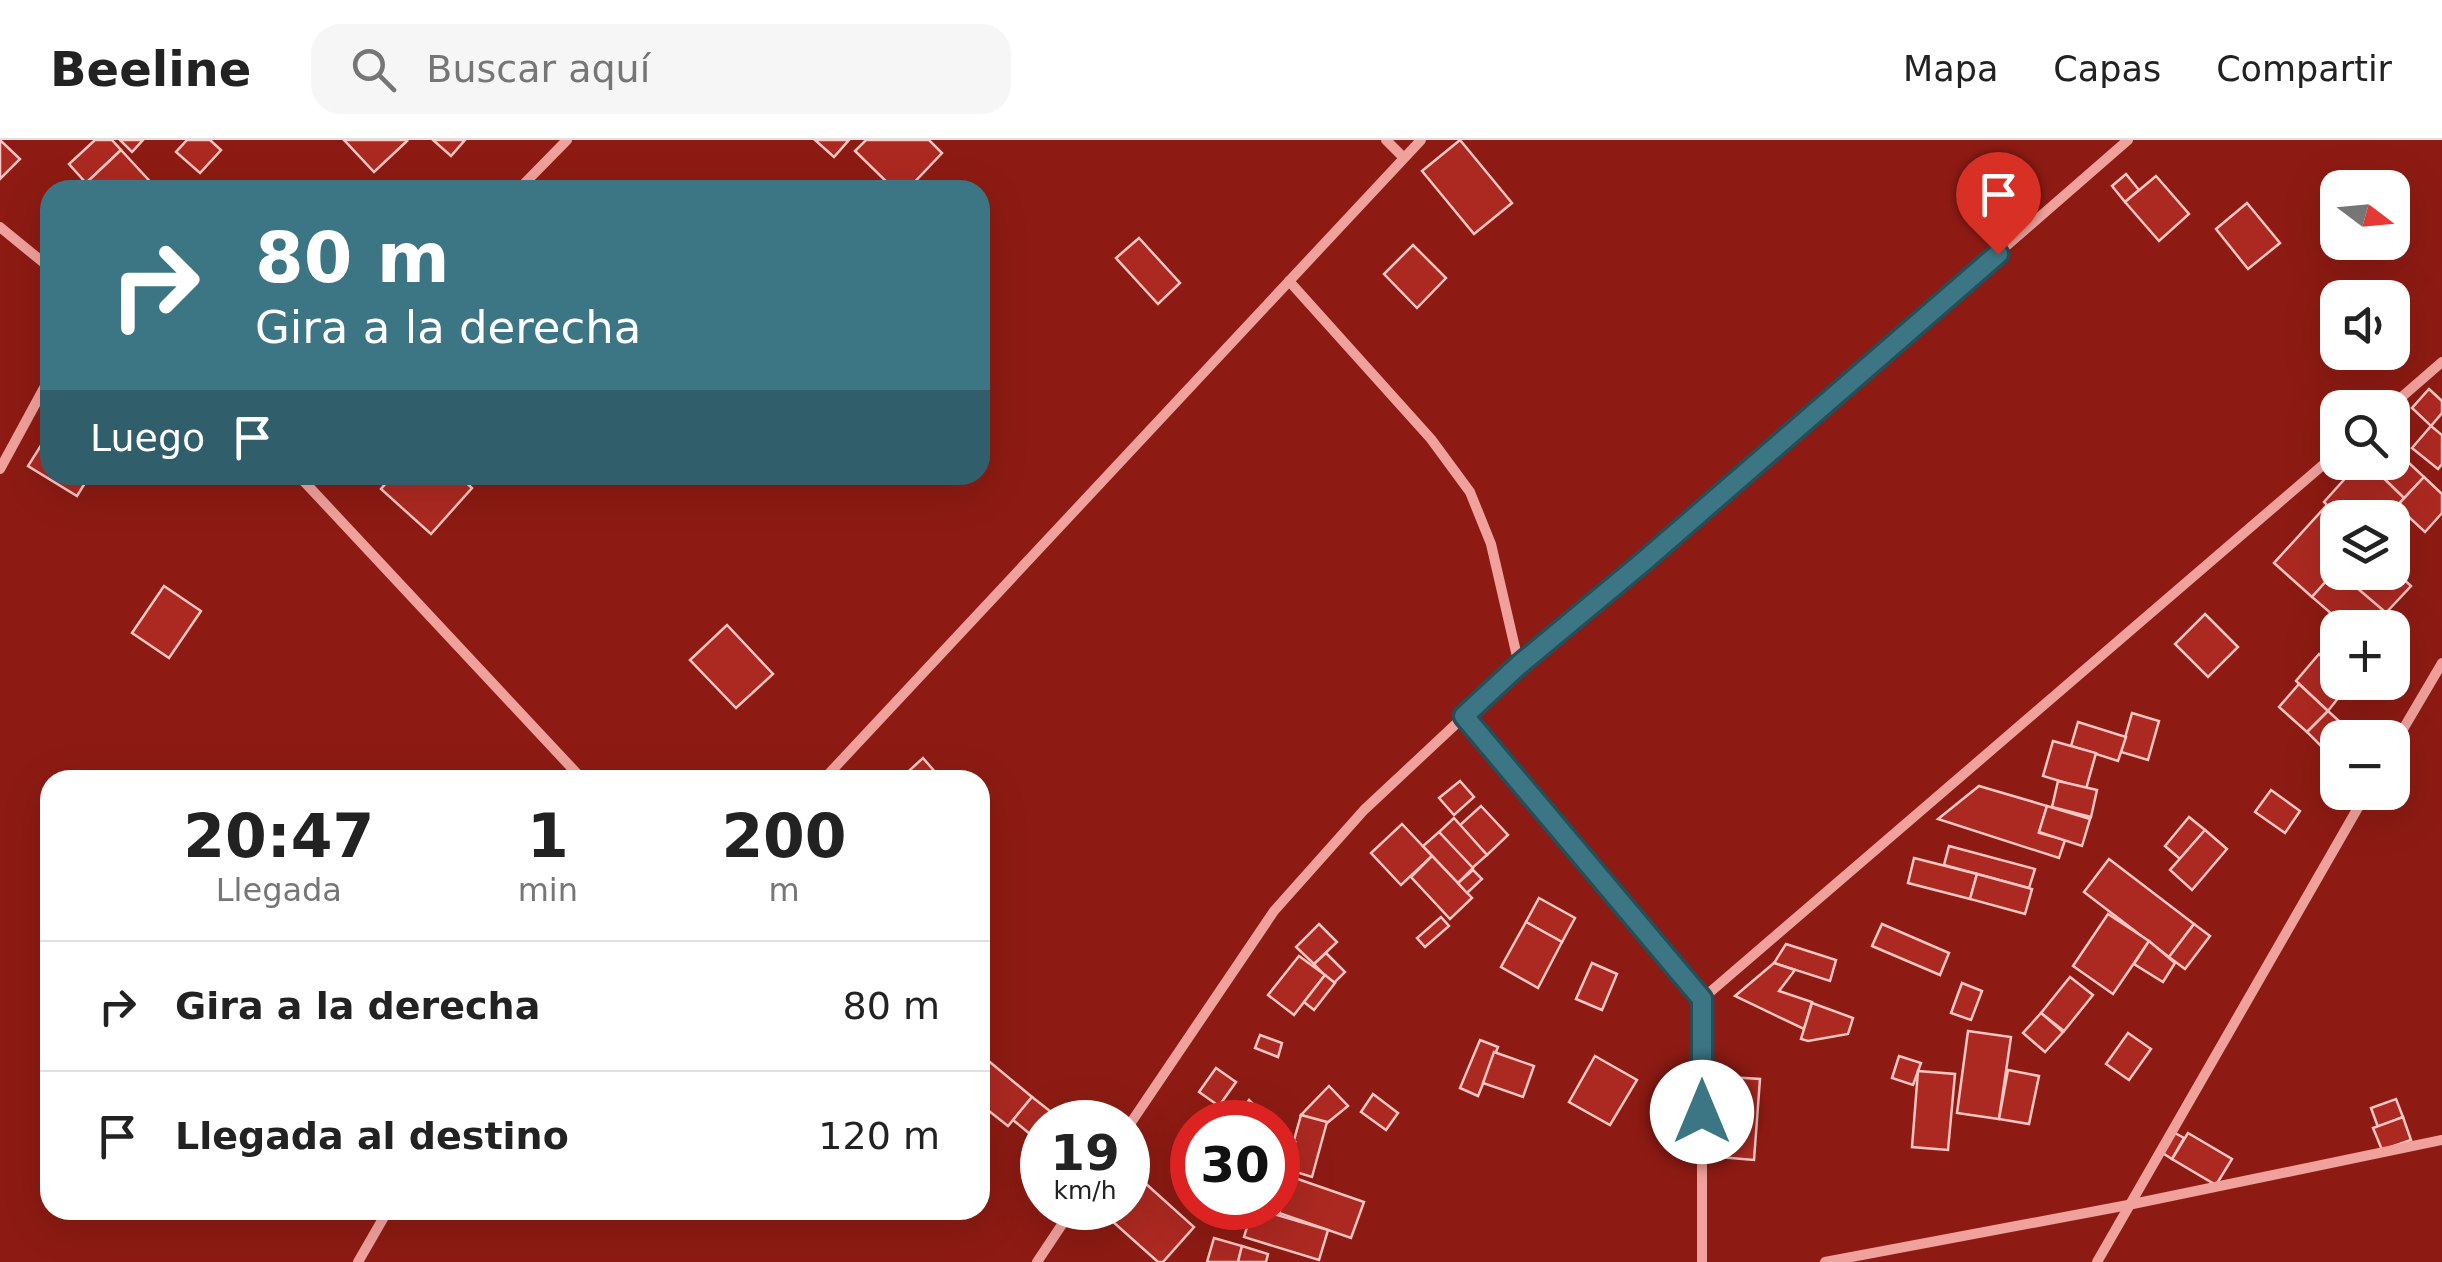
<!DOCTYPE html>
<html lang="es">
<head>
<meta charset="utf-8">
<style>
	:root { --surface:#fff; --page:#f6f6f6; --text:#222; --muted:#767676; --line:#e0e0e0 }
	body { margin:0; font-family:"DejaVu Sans",sans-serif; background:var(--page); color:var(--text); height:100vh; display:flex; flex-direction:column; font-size:38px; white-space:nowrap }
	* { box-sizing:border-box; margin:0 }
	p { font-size:32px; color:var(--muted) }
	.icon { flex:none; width:55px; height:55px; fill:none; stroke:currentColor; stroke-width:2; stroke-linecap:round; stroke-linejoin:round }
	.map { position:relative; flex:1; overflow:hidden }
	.panel { position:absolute; left:40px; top:630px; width:950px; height:450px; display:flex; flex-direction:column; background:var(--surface); border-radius:30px; box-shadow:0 10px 40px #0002 }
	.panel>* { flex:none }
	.banner { position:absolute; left:40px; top:40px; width:950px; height:305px; border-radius:30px; box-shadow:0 10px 40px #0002; background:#3c7685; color:#fff; overflow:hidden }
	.needle { width:65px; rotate:106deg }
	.controls { position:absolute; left:2320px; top:30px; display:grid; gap:20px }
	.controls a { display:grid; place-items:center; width:90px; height:90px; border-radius:20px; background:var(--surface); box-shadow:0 10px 40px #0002; font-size:50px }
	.speed { position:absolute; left:1020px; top:960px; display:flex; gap:20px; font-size:50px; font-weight:700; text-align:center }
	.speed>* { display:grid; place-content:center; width:130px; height:130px; border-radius:50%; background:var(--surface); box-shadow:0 10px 40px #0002; line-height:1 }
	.speed small { font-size:25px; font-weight:400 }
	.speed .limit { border:15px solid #d22; background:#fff; color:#111 }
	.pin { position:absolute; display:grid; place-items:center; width:85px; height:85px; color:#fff; margin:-102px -42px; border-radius:50% 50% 50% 0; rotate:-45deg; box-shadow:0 0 10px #0007 }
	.pin .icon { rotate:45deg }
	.me { position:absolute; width:110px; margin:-55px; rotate:0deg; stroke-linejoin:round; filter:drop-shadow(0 0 8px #0008) }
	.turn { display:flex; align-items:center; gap:35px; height:210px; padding:0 50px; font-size:45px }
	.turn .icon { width:130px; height:130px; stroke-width:2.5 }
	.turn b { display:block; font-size:70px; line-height:85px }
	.then { display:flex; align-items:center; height:95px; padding:0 50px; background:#0003; gap:20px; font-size:38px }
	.eta { display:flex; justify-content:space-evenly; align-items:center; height:170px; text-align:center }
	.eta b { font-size:60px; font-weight:700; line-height:70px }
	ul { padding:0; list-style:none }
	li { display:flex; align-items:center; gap:30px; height:130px; padding:0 50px; border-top:2px solid var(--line) }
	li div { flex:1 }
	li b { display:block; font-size:38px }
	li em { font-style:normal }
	header { display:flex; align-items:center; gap:60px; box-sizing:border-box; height:140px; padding:0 50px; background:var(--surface); border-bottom:2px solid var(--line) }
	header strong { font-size:48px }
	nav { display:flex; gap:55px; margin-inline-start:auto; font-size:35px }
	.search { width:700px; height:90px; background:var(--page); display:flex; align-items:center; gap:25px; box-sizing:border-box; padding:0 35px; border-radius:30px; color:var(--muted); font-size:38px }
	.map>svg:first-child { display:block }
</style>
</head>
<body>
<header>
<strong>Beeline</strong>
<div class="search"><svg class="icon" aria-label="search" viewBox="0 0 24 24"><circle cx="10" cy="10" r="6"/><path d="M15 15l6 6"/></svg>Buscar aquí</div>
<nav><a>Mapa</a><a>Capas</a><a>Compartir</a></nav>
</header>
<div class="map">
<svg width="2442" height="1122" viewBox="0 0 2442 1122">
	<rect width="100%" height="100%" fill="#8d1b13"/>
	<!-- building -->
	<g fill="#ac2921" stroke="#fcc6c3" stroke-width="2.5">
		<polygon points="0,0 20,19 0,39"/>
		<polygon points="95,0 112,0 121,10 86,43 69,24"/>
		<polygon points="120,0 143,0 132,12"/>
		<polygon points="187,0 210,0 221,10 200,33 176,12"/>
		<polygon points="344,0 405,0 407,1 374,32"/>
		<polygon points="433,0 465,0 451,16"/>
		<polygon points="815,0 849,0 834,17"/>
		<polygon points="866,0 929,0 942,13 907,50 895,50 855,11"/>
		<polygon points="1460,0 1512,63 1474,94 1422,31"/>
		<polygon points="121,10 157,49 157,50 92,50 86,43"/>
		<polygon points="2126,34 2139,50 2125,62 2112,46"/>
		<polygon points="2156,36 2189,74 2159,101 2125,62"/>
		<polygon points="2247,63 2280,103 2248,129 2216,89"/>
		<polygon points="1139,98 1180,143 1158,164 1116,118"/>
		<polygon points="1413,105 1446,138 1417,168 1384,134"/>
		<polygon points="2429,249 2442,261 2442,273 2431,286 2412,268"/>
		<polygon points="2431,286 2442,295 2442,324 2438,329 2412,308"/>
		<polygon points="50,291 50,335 90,335 77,356 28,326"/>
		<polygon points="2392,307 2424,337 2404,358 2367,322 2392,322"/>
		<polygon points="2360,322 2367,322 2404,358 2386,378 2340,378 2324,362"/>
		<polygon points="393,335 458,335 472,348 431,394 381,349"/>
		<polygon points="2424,337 2442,354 2442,373 2425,392 2397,366"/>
		<polygon points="2326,366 2339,378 2338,430 2312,457 2274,423"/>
		<polygon points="2392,428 2411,446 2383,476 2339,432 2392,432"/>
		<polygon points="2336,430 2384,471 2370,488 2348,488 2312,457"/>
		<polygon points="164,446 201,471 169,518 132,493"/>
		<polygon points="2205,474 2238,507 2208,537 2175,504"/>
		<polygon points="727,485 773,534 736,568 690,520"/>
		<polygon points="2319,514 2338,531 2338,542 2350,543 2328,571 2296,541"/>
		<polygon points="2299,544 2328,571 2307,592 2279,567"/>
		<polygon points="2328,571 2351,592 2347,598 2338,598 2338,609 2331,616 2307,592"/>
		<polygon points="2132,573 2159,581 2148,620 2121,612"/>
		<polygon points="2078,582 2126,597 2118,621 2071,606"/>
		<polygon points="2053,601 2096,613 2086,649 2043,636"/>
		<polygon points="923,618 942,640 899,640"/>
		<polygon points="1460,641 1474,657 1454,675 1439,658"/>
		<polygon points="2058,641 2097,650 2091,677 2052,667"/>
		<polygon points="1979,646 2047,666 2039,693 2065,700 2059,718 1938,679"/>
		<polygon points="2271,650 2300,671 2285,693 2255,672"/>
		<polygon points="1481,666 1508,695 1487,715 1459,686"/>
		<polygon points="2047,666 2090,679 2082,706 2039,692"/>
		<polygon points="2189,677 2205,690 2180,719 2165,706"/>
		<polygon points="1454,678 1487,715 1471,729 1439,692"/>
		<polygon points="1402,684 1432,716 1401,745 1371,713"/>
		<polygon points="2205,690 2227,709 2192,750 2170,730"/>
		<polygon points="1439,692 1473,728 1458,743 1423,706"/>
		<polygon points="1949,706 2035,729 2029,748 1944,725"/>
		<polygon points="1432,716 1472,758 1450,779 1411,737"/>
		<polygon points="1914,718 1977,734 1970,759 1908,743"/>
		<polygon points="2109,719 2194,784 2169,817 2084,752"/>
		<polygon points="1473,730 1482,739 1467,753 1458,743"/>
		<polygon points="1977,734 2032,749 2025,774 1970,759"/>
		<polygon points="1539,758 1575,778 1562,802 1526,782"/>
		<polygon points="2108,774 2149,801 2113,854 2073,826"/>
		<polygon points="1441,777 1449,786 1425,807 1417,798"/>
		<polygon points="1526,782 1562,802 1538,848 1501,827"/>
		<polygon points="1319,784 1337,802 1314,824 1296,807"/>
		<polygon points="1882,784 1949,813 1940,835 1872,806"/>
		<polygon points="2194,784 2210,796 2185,829 2169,817"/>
		<polygon points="2149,801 2175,823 2163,842 2134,824"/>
		<polygon points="1786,804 1836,820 1830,841 1774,823"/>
		<polygon points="1326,813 1345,832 1333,844 1314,824"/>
		<polygon points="1299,816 1325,835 1294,875 1268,855"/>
		<polygon points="1592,823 1617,834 1602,870 1576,859"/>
		<polygon points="1774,823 1795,830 1779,851 1812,862 1804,889 1735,856"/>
		<polygon points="1325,835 1335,843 1314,870 1304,862"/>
		<polygon points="2070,837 2093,855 2064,891 2041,873"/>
		<polygon points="1962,843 1982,851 1971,880 1951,873"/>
		<polygon points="1812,863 1853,878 1848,894 1808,901 1801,899"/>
		<polygon points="2041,873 2063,892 2045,912 2023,893"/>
		<polygon points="1968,891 2011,897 1999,979 1957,973"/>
		<polygon points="2128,893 2151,909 2129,940 2106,924"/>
		<polygon points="1260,895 1282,903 1278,917 1255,908"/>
		<polygon points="1480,900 1498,907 1478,956 1460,948"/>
		<polygon points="1494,912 1534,926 1523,957 1483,943"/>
		<polygon points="1595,916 1637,940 1610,985 1569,962"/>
		<polygon points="1899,916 1921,923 1913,945 1892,938"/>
		<polygon points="985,918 1032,957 1008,986 980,964 980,924"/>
		<polygon points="1216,928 1236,942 1219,966 1199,952"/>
		<polygon points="2008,930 2039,936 2029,984 1999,979"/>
		<polygon points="1918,931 1955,934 1948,1010 1912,1007"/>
		<polygon points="1713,936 1760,939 1754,1020 1707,1016"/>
		<polygon points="1329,946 1348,966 1327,983 1301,975"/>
		<polygon points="1373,954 1398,973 1386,990 1361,972"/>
		<polygon points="1032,957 1064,982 1042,982 1042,1004 1013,980"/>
		<polygon points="2396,959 2403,977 2378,987 2371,968"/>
		<polygon points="1249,960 1267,978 1264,982 1234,982"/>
		<polygon points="1301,975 1327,982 1312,1037 1286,1029"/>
		<polygon points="2403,977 2411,1000 2382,1010 2373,988"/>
		<polygon points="2173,992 2184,998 2172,1019 2161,1012"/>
		<polygon points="2188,993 2232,1019 2216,1045 2172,1019"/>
		<polygon points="1278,995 1295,1002 1278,1031"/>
		<polygon points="1292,1037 1364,1062 1351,1098 1279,1073"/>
		<polygon points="1145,1043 1194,1087 1163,1122 1158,1122 1112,1081 1124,1068 1128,1068 1128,1064"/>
		<polygon points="1278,1052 1285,1054 1279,1073 1262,1068 1278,1068"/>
		<polygon points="1102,1068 1124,1068 1112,1081 1100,1070"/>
		<polygon points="1253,1068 1328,1090 1319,1120 1244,1097"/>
		<polygon points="1214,1098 1242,1106 1238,1122 1207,1122"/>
		<polygon points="1242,1106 1268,1114 1266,1122 1238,1122"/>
	</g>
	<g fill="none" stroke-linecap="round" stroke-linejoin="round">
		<!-- street -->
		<g stroke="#f1a19c" stroke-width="10">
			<polyline points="1386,0 1403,17"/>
			<polyline points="518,50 567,0"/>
			<polyline points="0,87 50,128"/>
			<polyline points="1289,141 1431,299 1470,352 1491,404 1519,525"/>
			<polyline points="2389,268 2442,222"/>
			<polyline points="0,329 50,237"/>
			<polyline points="298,335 583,640"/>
			<polyline points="1464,576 1702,859 1702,1122"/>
			<polyline points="2392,608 2442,523"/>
			<polyline points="823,640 1421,0"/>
			<polyline points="1702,859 2338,312"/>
			<polyline points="1128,987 1274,771 1364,670 1519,525 1643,422 2128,0"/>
			<polyline points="358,1122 388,1070"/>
			<polyline points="1037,1122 1073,1068"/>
			<polyline points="1825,1122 2128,1065 2442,1000"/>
			<polyline points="2097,1122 2367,652"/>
		</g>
	</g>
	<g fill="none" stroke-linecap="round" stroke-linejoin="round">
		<defs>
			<polyline id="route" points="1702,972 1702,859 1464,576 1519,525 1643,422 1998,114"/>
		</defs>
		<!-- route casing -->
		<use href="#route" stroke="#274d56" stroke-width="25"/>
		<!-- route -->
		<use href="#route" stroke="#3c7685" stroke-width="18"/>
	</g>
</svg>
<div class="controls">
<a><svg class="needle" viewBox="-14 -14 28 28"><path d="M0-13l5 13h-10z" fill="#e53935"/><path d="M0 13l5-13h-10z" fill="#767676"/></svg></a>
<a><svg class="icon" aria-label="sound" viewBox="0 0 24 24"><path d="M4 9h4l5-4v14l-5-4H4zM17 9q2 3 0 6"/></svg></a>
<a><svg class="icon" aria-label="search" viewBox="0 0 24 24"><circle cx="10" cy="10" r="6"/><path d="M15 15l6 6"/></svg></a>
<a><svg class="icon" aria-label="layers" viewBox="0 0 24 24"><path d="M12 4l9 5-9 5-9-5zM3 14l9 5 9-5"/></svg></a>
<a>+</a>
<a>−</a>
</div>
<div class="speed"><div>19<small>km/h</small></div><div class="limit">30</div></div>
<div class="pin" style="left:1998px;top:114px;background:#d93025"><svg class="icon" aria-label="arrive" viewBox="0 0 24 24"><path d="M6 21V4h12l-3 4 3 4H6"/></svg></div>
<svg class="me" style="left:1702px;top:972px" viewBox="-20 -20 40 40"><circle r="19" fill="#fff"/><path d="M0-13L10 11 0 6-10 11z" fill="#3c7685"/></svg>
<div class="banner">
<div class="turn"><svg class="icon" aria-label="right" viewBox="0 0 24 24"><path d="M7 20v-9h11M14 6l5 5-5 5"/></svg><div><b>80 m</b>Gira a la derecha</div></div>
<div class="then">Luego<svg class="icon" aria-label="arrive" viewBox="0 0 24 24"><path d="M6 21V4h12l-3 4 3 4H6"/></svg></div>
</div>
<section class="panel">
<div class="eta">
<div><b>20:47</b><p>Llegada</p></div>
<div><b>1</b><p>min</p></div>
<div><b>200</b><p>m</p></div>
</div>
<ul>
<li><svg class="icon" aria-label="right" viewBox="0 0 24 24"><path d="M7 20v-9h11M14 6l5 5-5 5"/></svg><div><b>Gira a la derecha</b></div><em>80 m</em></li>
<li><svg class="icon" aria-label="arrive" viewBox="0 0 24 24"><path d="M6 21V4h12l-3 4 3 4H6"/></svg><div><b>Llegada al destino</b></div><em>120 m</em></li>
</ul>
</section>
</div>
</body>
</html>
